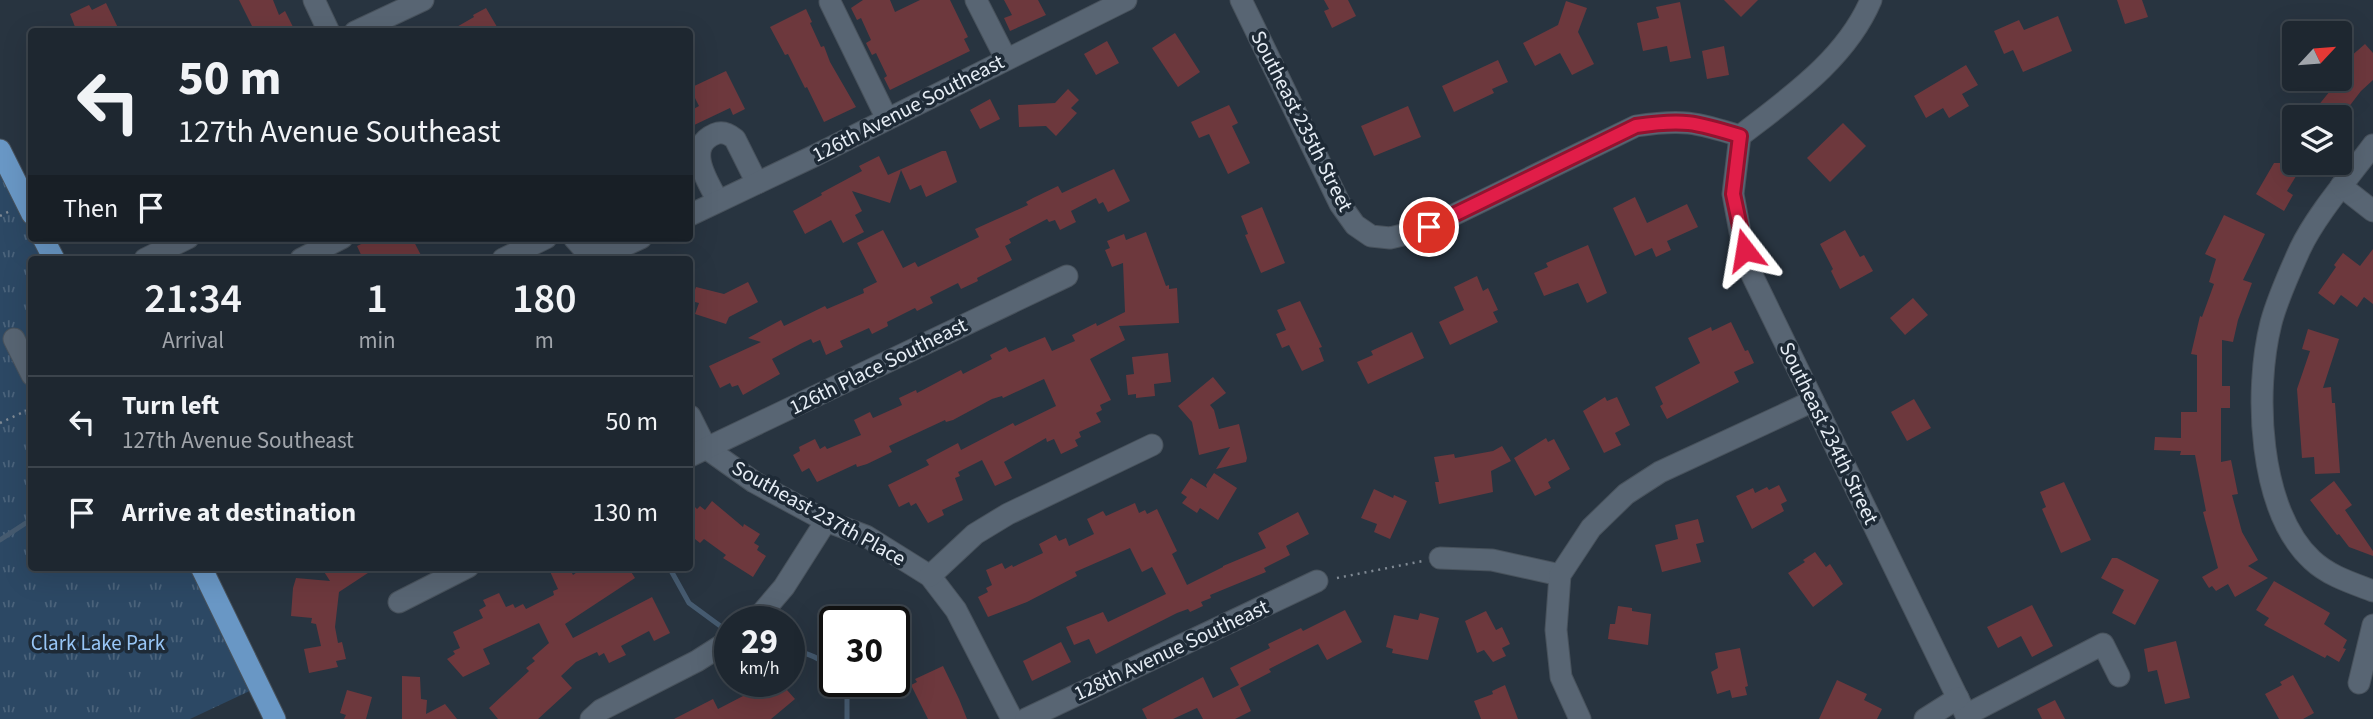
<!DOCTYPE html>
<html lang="en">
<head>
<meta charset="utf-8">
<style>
	:root { --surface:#1e2730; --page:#262f38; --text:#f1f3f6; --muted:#a1a5ab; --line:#3c444c }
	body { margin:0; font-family:"Source Sans 3",sans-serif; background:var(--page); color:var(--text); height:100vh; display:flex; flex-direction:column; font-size:26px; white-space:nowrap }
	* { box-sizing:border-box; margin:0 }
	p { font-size:23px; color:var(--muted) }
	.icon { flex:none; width:38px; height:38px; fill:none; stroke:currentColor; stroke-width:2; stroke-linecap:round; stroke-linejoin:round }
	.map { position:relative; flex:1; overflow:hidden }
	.side { position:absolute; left:28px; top:256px; width:665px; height:315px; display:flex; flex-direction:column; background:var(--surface); border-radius:7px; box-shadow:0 7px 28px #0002,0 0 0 2px var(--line) }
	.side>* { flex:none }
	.guide { position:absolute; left:28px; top:28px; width:665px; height:214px; border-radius:7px; box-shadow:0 7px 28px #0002,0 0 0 2px var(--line); background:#1e2730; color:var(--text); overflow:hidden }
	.needle { width:46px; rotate:64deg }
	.controls { position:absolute; left:2282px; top:21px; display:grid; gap:14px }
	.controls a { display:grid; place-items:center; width:70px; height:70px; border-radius:7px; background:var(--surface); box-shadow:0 7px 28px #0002,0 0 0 2px var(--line); font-size:35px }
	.speed { position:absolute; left:714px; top:606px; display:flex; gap:14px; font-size:35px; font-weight:700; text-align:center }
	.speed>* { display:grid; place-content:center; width:91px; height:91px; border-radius:50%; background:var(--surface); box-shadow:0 7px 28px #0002,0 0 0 2px var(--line); line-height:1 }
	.speed small { font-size:18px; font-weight:400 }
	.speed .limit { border:4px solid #111; border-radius:10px; background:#fff; color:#111 }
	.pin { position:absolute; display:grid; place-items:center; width:60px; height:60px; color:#fff; margin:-30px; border:4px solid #fff; border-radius:50%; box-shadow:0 2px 7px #0007 }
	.me { position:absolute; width:77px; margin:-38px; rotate:346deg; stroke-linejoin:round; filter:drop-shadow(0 0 5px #0008) }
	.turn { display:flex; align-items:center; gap:24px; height:147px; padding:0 35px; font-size:32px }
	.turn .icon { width:91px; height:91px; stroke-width:2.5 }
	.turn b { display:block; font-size:49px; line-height:60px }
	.then { display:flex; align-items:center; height:66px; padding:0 35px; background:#0003; gap:14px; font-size:26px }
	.eta { display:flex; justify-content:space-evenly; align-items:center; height:119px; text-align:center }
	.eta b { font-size:42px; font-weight:600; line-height:49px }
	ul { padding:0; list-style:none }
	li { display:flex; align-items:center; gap:21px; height:91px; padding:0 35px; border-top:2px solid var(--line) }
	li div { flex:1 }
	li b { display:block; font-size:26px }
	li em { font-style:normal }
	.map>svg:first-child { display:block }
</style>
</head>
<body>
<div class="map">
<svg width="2373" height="719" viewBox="0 0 2373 719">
	<defs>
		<pattern id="park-tufts" width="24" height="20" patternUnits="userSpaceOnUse" patternTransform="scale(1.75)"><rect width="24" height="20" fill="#2c4864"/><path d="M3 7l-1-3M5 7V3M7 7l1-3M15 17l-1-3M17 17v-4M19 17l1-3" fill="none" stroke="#4b637b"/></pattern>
	</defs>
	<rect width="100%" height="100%" fill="#283440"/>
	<!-- park -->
	<polygon fill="url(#park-tufts)" points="0,150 31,214 32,238 43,238 54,259 32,259 32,567 201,567 258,687 190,719 0,719"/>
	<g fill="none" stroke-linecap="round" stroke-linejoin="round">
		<!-- stream -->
		<g stroke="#465b70" stroke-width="5">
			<polyline points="0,540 32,519"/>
			<polyline points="669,567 689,603 723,628"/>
			<path d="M 789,649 C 807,653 823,658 835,673"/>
			<polyline points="839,681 847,694 847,719"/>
		</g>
	</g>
	<!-- building -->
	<g fill="#6d383d">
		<polygon points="239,0 273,0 279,15 285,11 293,27 285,32 255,32"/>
		<polygon points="863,0 890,0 895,12 920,0 950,0 968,37 964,39 970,51 890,90 884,78 887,76 876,53 872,55 866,43 871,40 861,18 857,20 851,8"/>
		<polygon points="1004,0 1038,0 1046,15 1010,31 1004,18 1012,15"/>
		<polygon points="1324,0 1348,0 1356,16 1332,28 1324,11 1329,9"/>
		<polygon points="1724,0 1758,0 1741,17"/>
		<polygon points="2117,0 2142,0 2148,17 2125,24"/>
		<polygon points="1566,1 1587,8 1578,32 1594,64 1572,75 1560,53 1535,66 1523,43 1558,25"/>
		<polygon points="1680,2 1691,58 1670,62 1667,46 1643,51 1637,23 1659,18 1656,7"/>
		<polygon points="106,3 120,32 77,32 70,14 89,5 92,10"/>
		<polygon points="486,8 500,32 448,32 474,17 473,15"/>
		<polygon points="806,9 812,22 810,23 821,47 824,46 830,62 856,107 824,122 807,87 805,88 788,54 785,55 770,27"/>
		<polygon points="2058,16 2072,51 2023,72 2013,50 2004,54 1994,31 2019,20 2024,30"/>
		<polygon points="1175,33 1200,72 1178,87 1152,48"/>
		<polygon points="1107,41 1119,63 1096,75 1084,54"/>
		<polygon points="2365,44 2373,53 2373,80 2361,91 2341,117 2309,117 2347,70 2342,64"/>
		<polygon points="1724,46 1729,75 1707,79 1702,51"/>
		<polygon points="1498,60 1508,82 1492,89 1494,93 1454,112 1442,86"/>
		<polygon points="1966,65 1978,85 1962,94 1969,106 1949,118 1943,108 1926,118 1914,96"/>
		<polygon points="726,71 745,109 733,115 730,108 690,127 690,111 699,106 690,88"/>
		<polygon points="1068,89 1079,100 1071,108 1077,113 1056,136 1046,126 1019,127 1018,105 1055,103"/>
		<polygon points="990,99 1000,119 980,129 970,110"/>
		<polygon points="1229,105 1238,123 1232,126 1250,163 1228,174 1209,134 1199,138 1191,122"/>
		<polygon points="1408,106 1421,137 1374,156 1361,126"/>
		<polygon points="1843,123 1866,146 1830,182 1807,158"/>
		<polygon points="942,151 946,151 957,182 926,197 921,185 910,190 901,170 890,203 852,191 862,211 855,215 864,232 843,243 831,220 805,234 793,211 822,195 821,193 862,171 859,166 879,156 888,175"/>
		<polygon points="2274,163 2304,163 2287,191 2293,195 2284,211 2256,194"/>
		<polygon points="1114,169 1130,201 1108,212 1103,202 1099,204 1096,198 1071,211 1076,222 1060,230 1055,220 1049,222 1047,219 1009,239 1011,243 1005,246 1012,260 977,278 978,281 961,289 958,283 930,297 933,303 917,311 915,308 887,322 888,326 872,334 869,328 840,341 843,347 826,355 820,340 813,343 811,339 802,343 772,359 780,374 743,395 738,385 732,387 730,383 720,388 709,366 761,342 748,338 781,320 784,326 825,306 827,309 864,293 863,289 877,282 857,243 883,230 903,268 915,262 918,267 979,237 975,229 1028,205 1026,202 1033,198 1058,186 1062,193"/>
		<polygon points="1635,197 1647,223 1687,204 1698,227 1667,241 1671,250 1656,257 1652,248 1635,256 1613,208"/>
		<polygon points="1262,207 1285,263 1261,273 1245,235 1248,234 1241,216"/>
		<polygon points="2224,215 2265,234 2243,280 2252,283 2238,320 2233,342 2222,340 2222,386 2230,386 2230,408 2221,408 2221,462 2231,460 2238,494 2232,495 2242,532 2258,560 2248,566 2268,578 2235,597 2228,584 2216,591 2212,586 2209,588 2202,577 2218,568 2203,512 2206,511 2195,455 2180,455 2181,451 2154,450 2155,437 2181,438 2181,412 2197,412 2197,355 2191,354 2200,316 2202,317 2214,284 2209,282 2216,259 2205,254"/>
		<polygon points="1845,230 1860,257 1864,255 1873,271 1840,289 1831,271 1833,269 1820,244"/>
		<polygon points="1146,232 1166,286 1169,285 1169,289 1177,288 1179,323 1119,326 1125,340 1090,359 1111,400 1100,405 1102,410 1096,413 1101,422 1079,432 1081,437 1075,440 1078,446 1061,454 1054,439 1047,442 1046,438 1004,462 1012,478 995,486 982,460 958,472 960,476 955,478 963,500 942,510 944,515 928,523 916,503 911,506 909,502 899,507 888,485 929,465 926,460 958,443 961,450 1013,423 1015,426 1056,406 1044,379 1003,398 1002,396 992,399 953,420 946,422 945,420 889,446 892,452 867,464 857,467 856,464 817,482 809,468 802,472 793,455 800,451 799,447 815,439 820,449 825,446 827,449 861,435 854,420 870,412 873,418 902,405 899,398 916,390 917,393 961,370 963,374 992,359 990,355 1006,347 1009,352 1045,337 1052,351 1075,341 1072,335 1096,323 1097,326 1125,312 1123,263 1112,267 1105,250 1110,248 1107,241 1124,234 1126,240"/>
		<polygon points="374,238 412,238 423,259 363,259 357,246"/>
		<polygon points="1588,245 1607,293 1587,303 1578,283 1544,296 1534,273 1548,267 1546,263"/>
		<polygon points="2373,249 2373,304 2364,297 2357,307 2341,295 2334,305 2318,293 2336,267 2334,265 2343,253 2360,266"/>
		<polygon points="1477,276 1483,291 1488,288 1498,310 1493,312 1498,322 1450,345 1439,322 1464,310 1454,287"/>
		<polygon points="748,282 758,302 729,317 726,324 695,314 699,303 691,301 696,287 724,294"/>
		<polygon points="1913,298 1928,315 1905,335 1890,318"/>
		<polygon points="1300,301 1322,347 1319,348 1324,361 1302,371 1289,345 1282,348 1276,334 1286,330 1277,310"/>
		<polygon points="1731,322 1745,351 1748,350 1754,363 1734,372 1739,382 1667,419 1660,406 1663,404 1655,387 1700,363 1688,338 1711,327 1712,331"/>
		<polygon points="2308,329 2339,339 2323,388 2331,387 2332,403 2335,403 2340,473 2315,474 2314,457 2302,458 2297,389 2310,351 2302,349"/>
		<polygon points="1412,332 1424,358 1368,384 1357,362 1373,355 1371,351"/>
		<polygon points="1168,353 1171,382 1154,384 1155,396 1136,398 1136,394 1128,395 1126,375 1134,374 1132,357"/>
		<polygon points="1213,377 1226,393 1210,405 1214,410 1219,429 1239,424 1247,458 1246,462 1216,469 1230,447 1199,455 1192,422 1178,406"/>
		<polygon points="1605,397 1607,401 1617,397 1630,425 1615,433 1621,445 1604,453 1583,411"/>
		<polygon points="1914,399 1931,428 1907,441 1891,412"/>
		<polygon points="1546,438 1548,442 1554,439 1570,469 1548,482 1551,488 1535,496 1514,458"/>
		<polygon points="1502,446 1511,461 1491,471 1493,492 1439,504 1435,482 1439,482 1434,457 1454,454 1455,458 1493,451"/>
		<polygon points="1214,473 1237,488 1218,520 1200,508 1197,513 1182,503 1187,497 1181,493 1191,478 1207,488 1206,485"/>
		<polygon points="2334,481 2352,505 2345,510 2373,551 2373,556 2349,547 2339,534 2337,535 2310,500"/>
		<polygon points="2064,482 2091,540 2061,553 2042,509 2046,507 2040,492"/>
		<polygon points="1779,485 1787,501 1781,504 1784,511 1752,529 1736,496 1753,488 1755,493 1767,487 1769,490"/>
		<polygon points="1374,489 1393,498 1394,495 1407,501 1390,539 1374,532 1377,524 1361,518"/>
		<polygon points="712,501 743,527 744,524 760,534 754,543 759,546 757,550 766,556 753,577 723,558 726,555 704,539 700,543 690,535 690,502 697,509 700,506 705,510"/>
		<polygon points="1135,503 1139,513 1145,510 1147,514 1157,509 1177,551 1172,554 1187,585 1223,567 1223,566 1266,548 1258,533 1298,512 1309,534 1286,546 1290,555 1264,568 1266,572 1210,595 1211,598 1201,602 1203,606 1190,612 1188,609 1177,613 1096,654 1089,639 1074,645 1066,627 1103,612 1108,622 1166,594 1152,567 1142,572 1130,548 1075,572 1077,576 1027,602 988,617 978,597 988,592 986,588 992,585 986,570 1002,563 1005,569 1012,565 1013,567 1043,553 1039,544 1056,535 1059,541 1066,538 1069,546 1094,534 1087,519 1103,511 1106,516"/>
		<polygon points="1698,519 1704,542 1696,544 1701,562 1662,572 1655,545 1678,539 1675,525"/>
		<polygon points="1815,552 1826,567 1830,564 1843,584 1813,607 1788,573 1805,562 1803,560"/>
		<polygon points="2112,558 2117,558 2159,580 2135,625 2112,613 2124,590 2101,578"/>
		<polygon points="321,567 377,567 339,592 335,627 338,643 342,642 346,659 336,661 338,667 309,673 304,649 321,646 316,624 311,623 312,618 291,616 293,588 296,578 330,581"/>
		<polygon points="548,567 569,567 573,575 584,567 628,567 635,578 565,624 573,638 652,597 670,633 654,641 649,631 621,646 626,655 609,663 604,653 599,656 597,652 576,662 561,676 572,688 538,719 498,719 489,708 529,671 526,668 535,661 532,658 549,643 539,623 483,649 490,664 463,677 447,659 455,654 453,651 460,648 453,632 483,618 479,610 486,606 483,600 499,593 506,607 513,604 515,608 523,604 526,609 554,595 553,591 558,589"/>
		<polygon points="2274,581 2330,613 2324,624 2347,640 2343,648 2346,649 2339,662 2327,655 2325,658 2264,625 2269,618 2256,610"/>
		<polygon points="2032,605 2053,646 2032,657 2021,636 1998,648 1987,627"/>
		<polygon points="1618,606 1632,608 1632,611 1651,614 1648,645 1608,639 1610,624 1615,624"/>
		<polygon points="1345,610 1362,642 1327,660 1318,644 1269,669 1271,672 1240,688 1251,711 1235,719 1203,719 1197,708 1173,719 1147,719 1142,709 1203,677 1213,698 1239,685 1230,668 1270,648 1268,644 1301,628 1303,631"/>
		<polygon points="1486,611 1496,630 1502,627 1510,644 1502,648 1506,656 1493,662 1484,650 1477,653 1465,621"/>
		<polygon points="1420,613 1439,618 1428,660 1392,653 1393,649 1386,647 1394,615 1418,620"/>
		<polygon points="2176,641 2190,698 2165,704 2157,670 2148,672 2144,649"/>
		<polygon points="1061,642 1071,662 1032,681 1023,661"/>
		<polygon points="1740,648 1748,686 1745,687 1747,695 1732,698 1730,690 1717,694 1711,672 1718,668 1715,653"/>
		<polygon points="943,666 959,699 967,719 928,719 911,685 917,682 915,679"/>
		<polygon points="2293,675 2314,713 2303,719 2279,719 2265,694 2282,685 2280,682"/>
		<polygon points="402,676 420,677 421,699 427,700 426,714 445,704 457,719 402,719"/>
		<polygon points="1837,680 1867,694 1864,700 1882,709 1877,719 1819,719"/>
		<polygon points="755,681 763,688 767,684 770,688 779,681 795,699 771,719 674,719 713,699 718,709 745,695 742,691"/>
		<polygon points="1505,685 1518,719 1481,719 1474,701 1493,694 1492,691"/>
		<polygon points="347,690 372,697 366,719 344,719 346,715 340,713"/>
		<polygon points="2055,700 2065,719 2042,719 2037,709"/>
	</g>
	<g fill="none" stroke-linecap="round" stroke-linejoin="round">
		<defs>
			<g id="minor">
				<polyline points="314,0 329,32"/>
				<polyline points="976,0 1006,59"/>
				<path d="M 1241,0 L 1340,204 L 1355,225 L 1371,236 L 1390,238 L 1411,233 L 1429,227 L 1636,126 C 1682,119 1696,122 1740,136 C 1789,98 1846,59 1871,0"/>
				<polyline points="830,2 887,119"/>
				<polyline points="355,32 423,0"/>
				<polyline points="1740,136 1733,194 1740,232 1752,275 1968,719"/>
				<path d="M 2373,145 C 2350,176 2316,215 2300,249 C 2290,271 2277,300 2271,323 C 2254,390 2258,510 2312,560 C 2329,576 2352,583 2373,591"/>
				<polyline points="2341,186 2373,211"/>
				<path d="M 718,201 C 708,182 684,147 715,134 C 722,131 729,134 735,139 L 757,183"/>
				<polyline points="690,215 812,157 1126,0"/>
				<polyline points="574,238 583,248 604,255 641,238"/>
				<polyline points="145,259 188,238"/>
				<polyline points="301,259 342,238"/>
				<polyline points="503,259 546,238"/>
				<polyline points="14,339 32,375"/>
				<polyline points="690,416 706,448 754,482 826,521 866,536 930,576 956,610 1012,719"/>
				<polyline points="690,456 1067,276"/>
				<polyline points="1440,558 1492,560 1560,575"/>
				<polyline points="930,576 975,534 1008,514 1152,445"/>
				<polyline points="399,602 468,567"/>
				<polyline points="755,621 784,587 826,521"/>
				<polyline points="2359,683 2373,625"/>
				<polyline points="1966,715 2103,644 2119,676"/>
				<polyline points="591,719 601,710 697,661 730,640"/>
				<polyline points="1026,719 1317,581"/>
				<polyline points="1580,719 1561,677 1556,630 1560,575 1591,528 1626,494 1660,472 1813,401"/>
				<polyline points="1925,719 1958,698"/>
			</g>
			<g id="major">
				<polyline points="0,150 32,214"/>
				<polyline points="43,238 54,259"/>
				<polyline points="201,567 275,719"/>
			</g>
		</defs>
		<!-- minor casing -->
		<use href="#minor" stroke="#48525c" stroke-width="23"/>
		<!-- major casing -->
		<use href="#major" stroke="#48525c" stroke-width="23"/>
		<!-- path -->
		<g stroke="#808a94" stroke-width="2.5" stroke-dasharray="2 5" stroke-linecap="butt">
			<polyline points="0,216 10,211"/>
			<polyline points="0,423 32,408"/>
			<polyline points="1337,578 1423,561"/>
		</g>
		<!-- minor -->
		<use href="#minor" stroke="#586573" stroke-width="21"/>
		<!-- major -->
		<use href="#major" stroke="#6997c5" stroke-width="21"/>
	</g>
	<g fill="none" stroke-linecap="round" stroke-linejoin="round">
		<defs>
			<path id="route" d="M 1429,227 L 1636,126 C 1683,119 1695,122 1740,136 L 1733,194 L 1745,250"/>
		</defs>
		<!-- route casing -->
		<use href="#route" stroke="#92132f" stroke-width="18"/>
		<!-- route -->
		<use href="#route" stroke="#e11d48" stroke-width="12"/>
	</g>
	<g text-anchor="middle" stroke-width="7" stroke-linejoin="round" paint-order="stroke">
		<!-- street labels -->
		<g font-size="21" fill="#e6edf5" stroke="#1e2a36">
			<text transform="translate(908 108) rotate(-27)" y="7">126th Avenue Southeast</text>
			<text transform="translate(1302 121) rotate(63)" y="7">Southeast 235th Street</text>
			<text transform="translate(878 366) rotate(-26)" y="7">126th Place Southeast</text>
			<text transform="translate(1829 433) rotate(64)" y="7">Southeast 234th Street</text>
			<text transform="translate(819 513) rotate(29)" y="7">Southeast 237th Place</text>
			<text transform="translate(1171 650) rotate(-25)" y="7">128th Avenue Southeast</text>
		</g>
		<!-- park labels -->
		<g font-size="21" fill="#98c6f6" stroke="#1e2a36">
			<text x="98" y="650">Clark Lake Park</text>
		</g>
	</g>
</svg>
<div class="controls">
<a><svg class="needle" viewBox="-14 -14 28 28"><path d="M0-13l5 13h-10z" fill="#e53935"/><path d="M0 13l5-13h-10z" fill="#a1a5ab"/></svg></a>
<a><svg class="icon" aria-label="layers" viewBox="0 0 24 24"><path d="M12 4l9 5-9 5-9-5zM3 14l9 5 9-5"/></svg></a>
</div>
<div class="speed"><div>29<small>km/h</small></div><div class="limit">30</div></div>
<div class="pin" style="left:1429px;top:227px;background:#d93025"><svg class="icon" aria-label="arrive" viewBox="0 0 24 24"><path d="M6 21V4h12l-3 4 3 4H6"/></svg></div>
<svg class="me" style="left:1745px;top:250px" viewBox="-20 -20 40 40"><path d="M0-17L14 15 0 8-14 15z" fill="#e11d48" stroke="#fff" stroke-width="4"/></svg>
<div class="guide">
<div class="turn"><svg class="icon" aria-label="left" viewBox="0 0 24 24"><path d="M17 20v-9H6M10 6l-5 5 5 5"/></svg><div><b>50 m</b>127th Avenue Southeast</div></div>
<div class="then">Then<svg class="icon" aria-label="arrive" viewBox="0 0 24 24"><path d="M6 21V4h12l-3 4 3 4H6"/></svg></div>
</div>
<section class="side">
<div class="eta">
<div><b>21:34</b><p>Arrival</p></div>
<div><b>1</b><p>min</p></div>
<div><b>180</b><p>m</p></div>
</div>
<ul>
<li><svg class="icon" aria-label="left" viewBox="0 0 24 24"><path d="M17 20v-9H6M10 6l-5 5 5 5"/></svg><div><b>Turn left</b><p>127th Avenue Southeast</p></div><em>50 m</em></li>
<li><svg class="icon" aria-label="arrive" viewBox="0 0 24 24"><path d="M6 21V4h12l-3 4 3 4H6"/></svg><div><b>Arrive at destination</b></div><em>130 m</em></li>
</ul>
</section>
</div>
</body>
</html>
